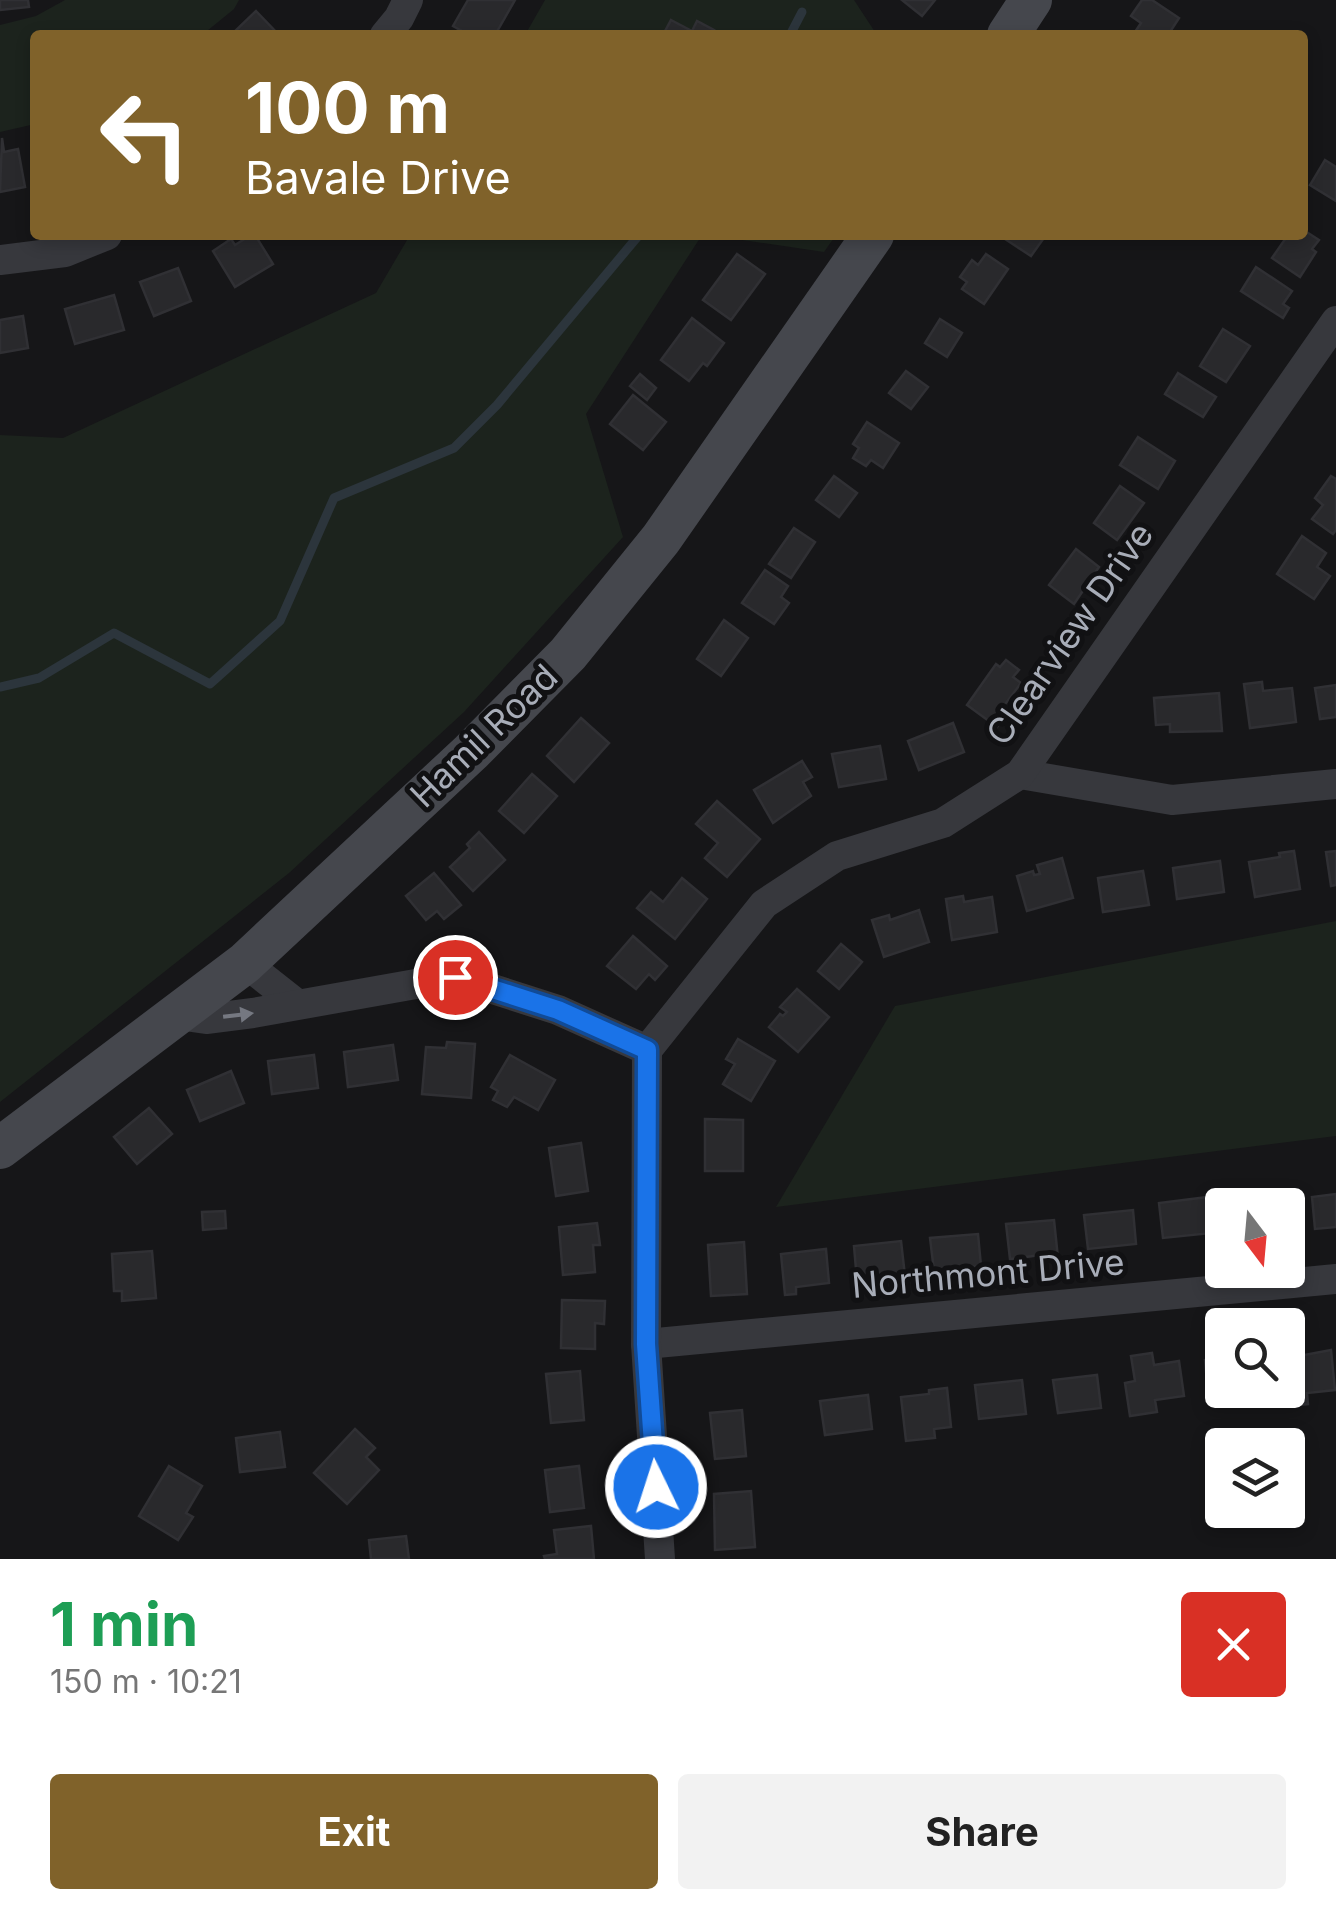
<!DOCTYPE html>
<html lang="en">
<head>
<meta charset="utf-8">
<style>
	:root { --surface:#fff; --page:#f2f2f2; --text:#222; --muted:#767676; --accent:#80622a }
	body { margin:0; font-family:Inter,sans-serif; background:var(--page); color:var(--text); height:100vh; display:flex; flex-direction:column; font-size:38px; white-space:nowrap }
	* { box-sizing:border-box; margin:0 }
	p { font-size:32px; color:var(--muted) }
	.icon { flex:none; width:55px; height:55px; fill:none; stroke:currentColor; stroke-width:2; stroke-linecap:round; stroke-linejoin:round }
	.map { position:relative; height:1559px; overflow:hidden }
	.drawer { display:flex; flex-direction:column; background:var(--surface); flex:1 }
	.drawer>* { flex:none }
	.top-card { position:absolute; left:30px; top:30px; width:1278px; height:210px; border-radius:10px; box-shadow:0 5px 15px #0003; background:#80622a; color:#fff; overflow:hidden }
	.needle { width:65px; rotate:164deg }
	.fabs { position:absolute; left:1205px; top:1188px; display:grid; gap:20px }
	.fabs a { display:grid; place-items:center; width:100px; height:100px; border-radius:10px; background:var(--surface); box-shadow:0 5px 15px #0003; font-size:50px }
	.pin { position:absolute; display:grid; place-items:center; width:85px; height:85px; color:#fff; margin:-42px; border:5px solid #fff; border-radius:50%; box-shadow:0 2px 10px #0007 }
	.me { position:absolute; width:110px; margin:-55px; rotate:356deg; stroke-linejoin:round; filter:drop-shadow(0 0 8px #0008) }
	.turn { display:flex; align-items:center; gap:35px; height:210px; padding:0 50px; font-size:45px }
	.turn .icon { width:130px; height:130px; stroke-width:2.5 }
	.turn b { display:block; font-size:70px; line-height:85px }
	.round { display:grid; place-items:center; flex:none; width:105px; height:105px; border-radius:10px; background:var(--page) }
	.overview { display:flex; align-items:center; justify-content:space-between; height:170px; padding:0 50px }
	h1 { font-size:60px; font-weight:700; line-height:75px; color:#1e9e55 }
	.cta { display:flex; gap:20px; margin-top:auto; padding:20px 50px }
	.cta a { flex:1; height:115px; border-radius:10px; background:var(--accent); color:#fff; font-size:40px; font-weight:700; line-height:115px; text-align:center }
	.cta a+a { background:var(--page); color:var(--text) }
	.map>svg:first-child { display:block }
</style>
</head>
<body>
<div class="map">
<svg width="1336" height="1559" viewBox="0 0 1336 1559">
	<rect width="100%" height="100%" fill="#161618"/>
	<!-- green -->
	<g fill="#1c231d">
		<polygon points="65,0 239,0 234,9 202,35 35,35 35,124 0,132 0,25 36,16"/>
		<polygon points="545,0 854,0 877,35 525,35"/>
		<polygon points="410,235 702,235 586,414 623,537 464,712 289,873 0,1102 0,435 63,438 376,293"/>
		<polygon points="709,235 836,235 824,252"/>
		<polygon points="1336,921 1336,1136 776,1207 895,1006"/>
	</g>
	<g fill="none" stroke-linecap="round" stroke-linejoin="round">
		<!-- stream -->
		<g stroke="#2c353c" stroke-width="9">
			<polyline points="790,35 802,12"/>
			<polyline points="0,687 39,678 114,633 210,684 280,621 334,498 454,448 497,405 639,235"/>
		</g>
	</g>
	<!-- building -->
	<g fill="#29292c" stroke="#303034" stroke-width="2.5">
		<polygon points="0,0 28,0 29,7 0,10"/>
		<polygon points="468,0 515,0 495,35 469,35 453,26"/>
		<polygon points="902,0 935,0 922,16"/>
		<polygon points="1142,0 1152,0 1179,18 1168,35 1133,35 1141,23 1131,16"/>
		<polygon points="256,11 279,35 231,35"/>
		<polygon points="671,20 692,31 697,21 714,30 711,35 663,35"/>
		<polygon points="2,138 4,152 18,149 25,187 0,192"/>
		<polygon points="1325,160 1336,167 1336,201 1310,185"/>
		<polygon points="1302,229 1319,240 1312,249 1316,252 1300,277 1272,258 1288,235 1302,235"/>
		<polygon points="251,235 255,235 273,264 235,287 213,251 231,239 235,245"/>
		<polygon points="999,235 1046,235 1031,256"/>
		<polygon points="737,254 765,274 731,320 703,300"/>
		<polygon points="986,254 1008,269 984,304 962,289 967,282 960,277 972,260 978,265"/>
		<polygon points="1256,267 1292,291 1283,304 1289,308 1283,318 1241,291"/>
		<polygon points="178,268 191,301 154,316 140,282"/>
		<polygon points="114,295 124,330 75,344 65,309"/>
		<polygon points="23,316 28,348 0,353 0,320"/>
		<polygon points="692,318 724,343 707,366 703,363 689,381 661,360"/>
		<polygon points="940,319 962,333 947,357 925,343"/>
		<polygon points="1223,329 1250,346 1226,382 1200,366"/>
		<polygon points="906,371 928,387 911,409 889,393"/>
		<polygon points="1178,373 1216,397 1203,417 1165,394"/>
		<polygon points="640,374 656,388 647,400 630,386"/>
		<polygon points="633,395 666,422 643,450 610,424"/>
		<polygon points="867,422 899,443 883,468 871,460 866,466 853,458 859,448 853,444"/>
		<polygon points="1138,437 1175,461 1158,489 1120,465"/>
		<polygon points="834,476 857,493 839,517 816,500"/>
		<polygon points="1331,476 1336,479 1336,530 1333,534 1312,519 1323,505 1315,498"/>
		<polygon points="1120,486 1144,503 1117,540 1094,523"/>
		<polygon points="794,528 815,542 791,578 769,564"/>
		<polygon points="1302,536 1326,553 1317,567 1330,576 1314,599 1277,574"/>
		<polygon points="1076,549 1099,567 1074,604 1049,585"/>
		<polygon points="765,570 788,586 781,597 789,603 774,624 742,603"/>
		<polygon points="724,620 748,638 721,676 697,659"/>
		<polygon points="1006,660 1019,670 1013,677 1021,683 1003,707 1008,711 997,727 967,705 996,664 1000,667"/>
		<polygon points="1262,682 1263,691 1292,688 1296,722 1250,728 1244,684"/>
		<polygon points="1336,685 1336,717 1320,719 1315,688"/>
		<polygon points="1219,693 1222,731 1170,732 1170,724 1156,725 1154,698"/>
		<polygon points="581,718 609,743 574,782 547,756"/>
		<polygon points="953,723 964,752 919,770 908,741"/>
		<polygon points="880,746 886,779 839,787 832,754"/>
		<polygon points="802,761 812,777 803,782 811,796 773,823 754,790"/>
		<polygon points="532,774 557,796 524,833 499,811"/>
		<polygon points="717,801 760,839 727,877 705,858 718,843 696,824"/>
		<polygon points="479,832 505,860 473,891 450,867 470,848 467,844"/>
		<polygon points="1294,851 1300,889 1255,897 1249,862 1280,857 1279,853"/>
		<polygon points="1336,851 1336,885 1331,886 1326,852"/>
		<polygon points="1062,858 1073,898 1027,911 1017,876 1033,871 1034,875 1040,874 1037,865"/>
		<polygon points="1220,861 1224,892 1177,899 1173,868"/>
		<polygon points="1143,871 1149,905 1103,912 1098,878"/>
		<polygon points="434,873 461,905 444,919 437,911 426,920 406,896"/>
		<polygon points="682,878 707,899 675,939 637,908 651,892 663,902"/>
		<polygon points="963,896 964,902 992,897 997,932 952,940 946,899"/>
		<polygon points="919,910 929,942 884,957 872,920 889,915 890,920"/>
		<polygon points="633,936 667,966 655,980 649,974 636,989 607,966"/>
		<polygon points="841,944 862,962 839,989 818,971"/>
		<polygon points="797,989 829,1017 798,1052 769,1027 780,1014 783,1016 787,1012 780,1007"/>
		<polygon points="738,1039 775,1061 751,1101 723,1084 735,1064 726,1059"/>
		<polygon points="447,1042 475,1044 471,1098 422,1094 426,1047 446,1048"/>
		<polygon points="393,1045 398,1080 348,1087 344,1052"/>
		<polygon points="314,1055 318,1088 272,1094 268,1061"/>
		<polygon points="510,1055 555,1080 538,1110 514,1097 507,1107 493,1100 498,1091 491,1087"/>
		<polygon points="231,1071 244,1103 200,1121 187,1090"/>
		<polygon points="149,1108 172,1134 137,1164 114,1137"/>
		<polygon points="705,1119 743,1120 743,1171 705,1171"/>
		<polygon points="581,1143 588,1191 556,1196 549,1148"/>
		<polygon points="1336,1194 1336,1227 1315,1229 1312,1197"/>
		<polygon points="1208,1197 1212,1233 1163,1238 1159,1203"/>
		<polygon points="1284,1199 1284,1205 1236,1205"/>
		<polygon points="1133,1210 1136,1244 1088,1249 1084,1215"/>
		<polygon points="225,1211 226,1228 203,1230 202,1212"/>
		<polygon points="1054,1220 1058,1258 1042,1260 1041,1255 1010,1259 1006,1224"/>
		<polygon points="597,1223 600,1245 593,1245 595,1272 563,1275 559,1227"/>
		<polygon points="978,1234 981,1266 934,1271 930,1238"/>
		<polygon points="901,1241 905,1276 857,1281 854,1246"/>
		<polygon points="744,1242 747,1294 711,1296 708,1245"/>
		<polygon points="826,1249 829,1283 796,1287 796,1294 785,1295 781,1254"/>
		<polygon points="152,1251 156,1298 122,1301 122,1291 114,1291 112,1254"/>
		<polygon points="562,1300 605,1301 604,1324 595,1323 595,1349 561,1348"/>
		<polygon points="1331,1350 1335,1390 1307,1393 1308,1404 1287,1406 1288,1358"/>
		<polygon points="1152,1353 1154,1365 1179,1361 1184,1396 1155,1400 1157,1412 1130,1416 1125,1383 1135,1381 1131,1356"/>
		<polygon points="1222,1358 1222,1390 1253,1390 1254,1400 1209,1404 1205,1360"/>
		<polygon points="580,1371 584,1420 551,1423 546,1374"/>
		<polygon points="1097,1375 1101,1408 1058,1413 1053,1380"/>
		<polygon points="1022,1380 1026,1414 979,1419 975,1385"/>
		<polygon points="947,1388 951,1427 934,1429 935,1438 906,1441 901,1397 929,1394 929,1390"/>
		<polygon points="868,1395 872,1429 825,1435 820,1401"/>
		<polygon points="742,1410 746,1456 715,1459 710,1413"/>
		<polygon points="355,1429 375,1448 366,1457 379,1470 347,1504 314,1473"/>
		<polygon points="280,1432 285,1467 240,1472 236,1438"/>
		<polygon points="169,1466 202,1486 186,1513 193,1517 178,1540 139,1516"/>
		<polygon points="579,1466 584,1508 550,1512 545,1470"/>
		<polygon points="751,1491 755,1547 715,1550 714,1494"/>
		<polygon points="591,1526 594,1559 545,1559 544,1556 557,1554 554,1530"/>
		<polygon points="406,1536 409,1559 371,1559 369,1540"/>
	</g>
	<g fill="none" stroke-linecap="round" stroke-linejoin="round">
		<!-- street -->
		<g stroke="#37383d" stroke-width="30">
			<polyline points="385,35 399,18 408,0"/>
			<polyline points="0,260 65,252 107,235"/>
			<polyline points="1020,774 1172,800 1336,784"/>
			<polyline points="245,963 297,1004"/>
			<polyline points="178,1015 206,1019 253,1013 455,977 558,1010 647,1050"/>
			<polyline points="646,1344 1336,1279"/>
			<polyline points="660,1559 646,1344 647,1050 764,904 837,856 943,823 1020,774 1336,321"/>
		</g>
		<!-- secondary -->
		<g stroke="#45474d" stroke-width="42">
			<polyline points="1008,35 1031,0"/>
			<polyline points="0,1148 245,963 471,752 568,654 661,539 873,235"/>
		</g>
	</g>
	<!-- one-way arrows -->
	<defs><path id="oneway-solid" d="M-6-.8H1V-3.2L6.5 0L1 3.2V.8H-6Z" transform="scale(2.5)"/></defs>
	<use fill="#757881" href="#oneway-solid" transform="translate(238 1015) rotate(-7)"/>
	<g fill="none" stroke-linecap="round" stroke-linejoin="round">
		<defs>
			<polyline id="route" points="455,977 558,1010 647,1050 646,1344 656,1487"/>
		</defs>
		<!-- route casing -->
		<use href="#route" stroke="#114b97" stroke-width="25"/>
		<!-- route -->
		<use href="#route" stroke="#1a73e8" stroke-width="18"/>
	</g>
	<g text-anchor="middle" stroke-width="10" stroke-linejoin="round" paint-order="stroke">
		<!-- street labels -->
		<g font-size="35" fill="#a8adb8" stroke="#111113">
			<text transform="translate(1070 634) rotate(-55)" y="12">Clearview Drive</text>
			<text transform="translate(484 736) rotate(-44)" y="12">Hamil Road</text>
			<text transform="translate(988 1274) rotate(-5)" y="12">Northmont Drive</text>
		</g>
	</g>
</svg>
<div class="fabs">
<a><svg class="needle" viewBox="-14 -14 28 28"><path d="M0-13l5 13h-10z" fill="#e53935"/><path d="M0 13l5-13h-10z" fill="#767676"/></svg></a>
<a><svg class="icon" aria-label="search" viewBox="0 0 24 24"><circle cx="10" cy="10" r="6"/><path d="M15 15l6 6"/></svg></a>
<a><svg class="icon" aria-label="layers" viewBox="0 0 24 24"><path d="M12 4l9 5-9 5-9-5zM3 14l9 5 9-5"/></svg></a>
</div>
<div class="pin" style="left:455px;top:977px;background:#d93025"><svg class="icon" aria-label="arrive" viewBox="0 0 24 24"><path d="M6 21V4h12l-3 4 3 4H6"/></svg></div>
<svg class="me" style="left:656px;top:1487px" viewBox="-20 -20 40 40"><circle r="17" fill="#1a73e8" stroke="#fff" stroke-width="3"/><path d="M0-11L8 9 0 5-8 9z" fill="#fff"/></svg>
<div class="top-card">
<div class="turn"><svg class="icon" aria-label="left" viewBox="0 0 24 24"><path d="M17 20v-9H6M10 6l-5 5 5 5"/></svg><div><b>100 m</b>Bavale Drive</div></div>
</div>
</div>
<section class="drawer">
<div class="overview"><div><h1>1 min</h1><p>150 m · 10:21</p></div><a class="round" style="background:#d93025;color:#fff"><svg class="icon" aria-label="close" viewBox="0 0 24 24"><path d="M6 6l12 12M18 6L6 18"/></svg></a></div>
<div class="cta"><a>Exit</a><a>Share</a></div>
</section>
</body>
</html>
